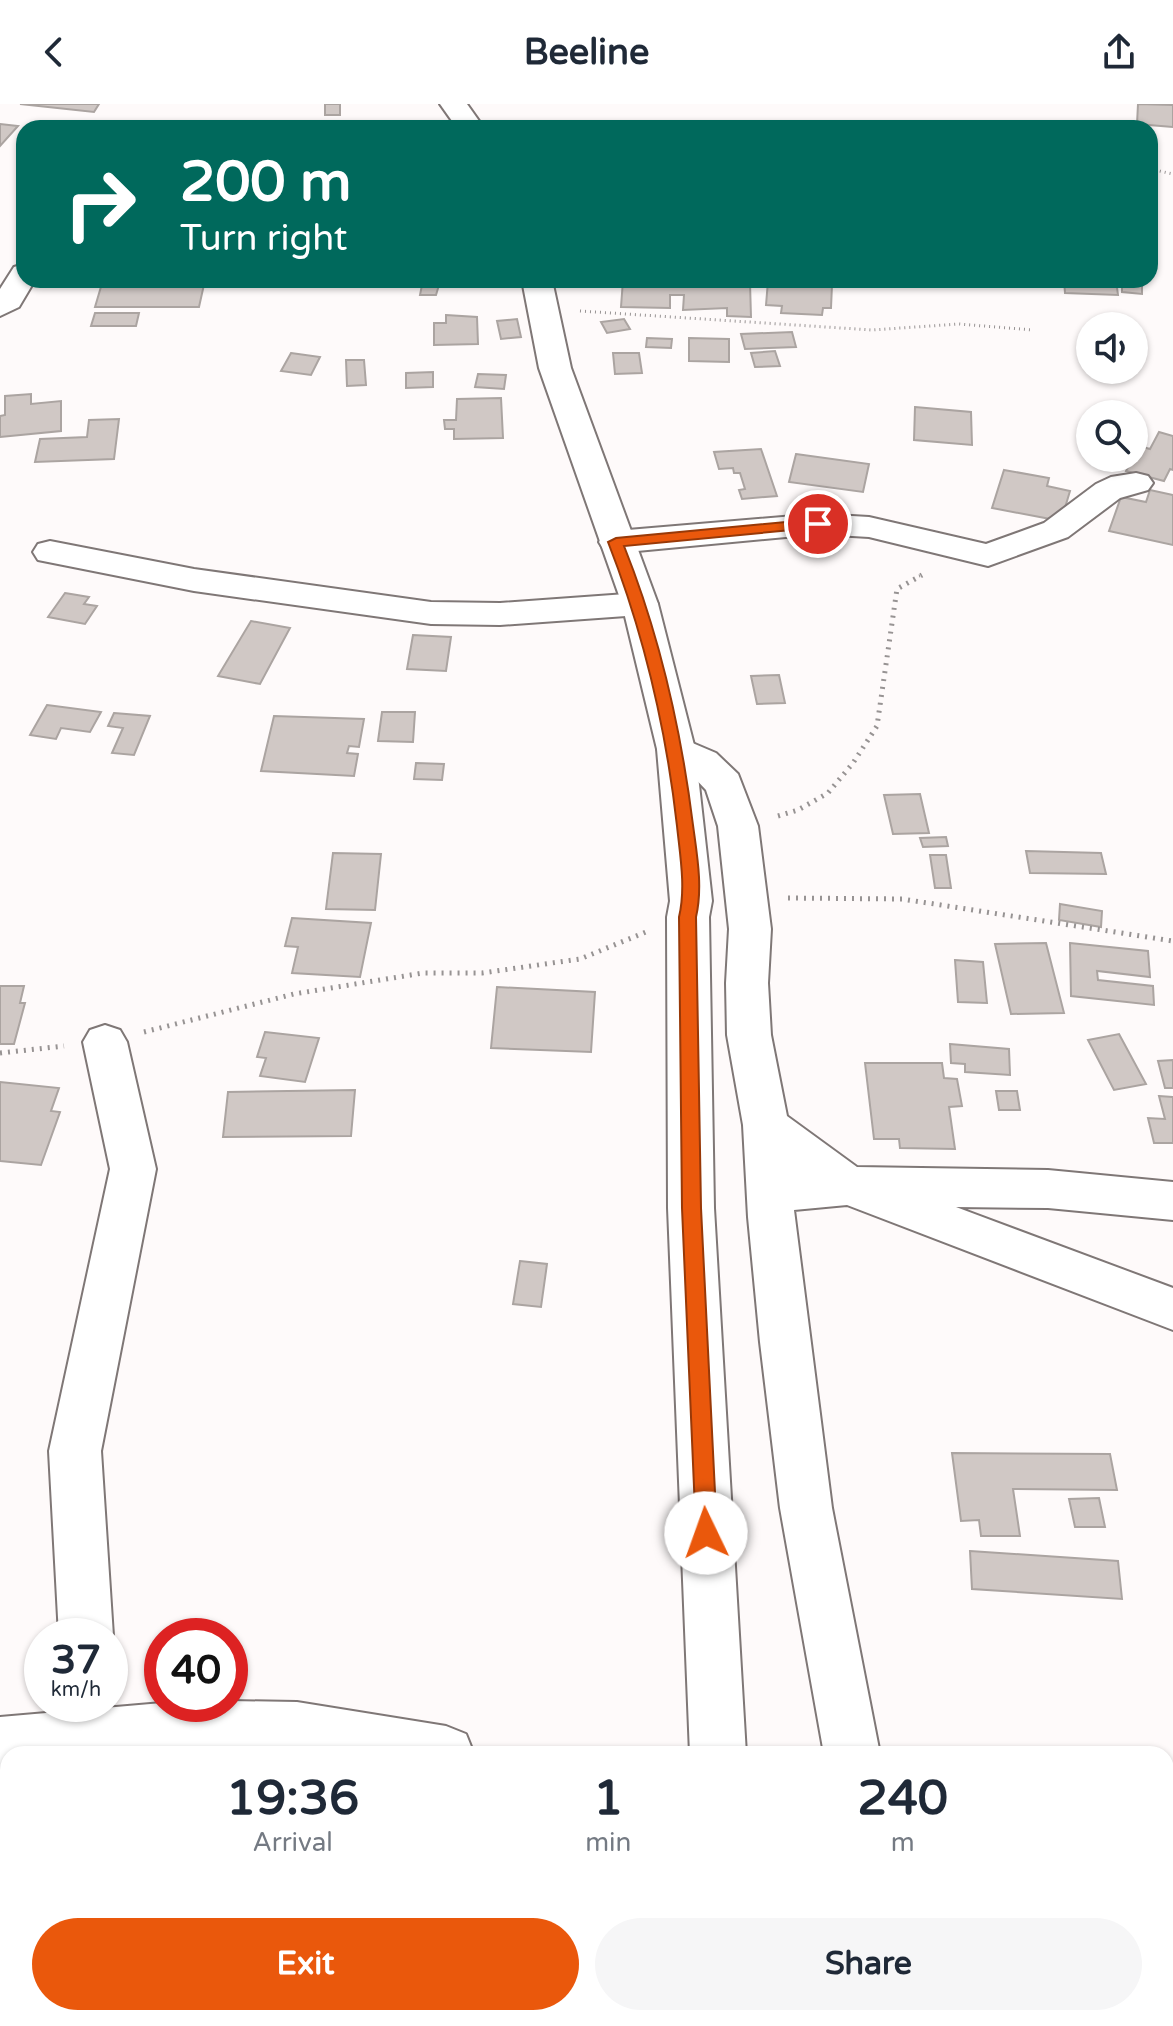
<!DOCTYPE html>
<html lang="en">
<head>
<meta charset="utf-8">
<style>
	:root { --surface:#fff; --page:#f6f6f7; --text:#1f2937; --muted:#747a83; --accent:#ea580c }
	body { margin:0; font-family:"Varela Round",sans-serif; background:var(--page); color:var(--text); height:100vh; display:flex; flex-direction:column; font-size:30px; white-space:nowrap }
	* { box-sizing:border-box; margin:0 }
	p { font-size:26px; color:var(--muted) }
	.icon { flex:none; width:44px; height:44px; fill:none; stroke:currentColor; stroke-width:2; stroke-linecap:round; stroke-linejoin:round }
	.map { position:relative; flex:1; overflow:hidden }
	.panel { position:absolute; left:0px; top:1642px; width:1174px; height:280px; display:flex; flex-direction:column; background:var(--surface); border-radius:24px 24px 0 0; box-shadow:0 2px 6px #0004 }
	.panel>* { flex:none }
	.banner { position:absolute; left:16px; top:16px; width:1142px; height:168px; border-radius:24px; box-shadow:0 2px 6px #0004; background:#00695c; color:#fff; overflow:hidden }
	.fabs { position:absolute; left:1076px; top:208px; display:grid; gap:16px }
	.fabs a { display:grid; place-items:center; width:72px; height:72px; border-radius:50%; background:var(--surface); box-shadow:0 2px 6px #0004; font-size:40px }
	.speed { position:absolute; left:24px; top:1514px; display:flex; gap:16px; font-size:40px; font-weight:700; text-align:center }
	.speed>* { display:grid; place-content:center; width:104px; height:104px; border-radius:50%; background:var(--surface); box-shadow:0 2px 6px #0004; line-height:1 }
	.speed small { font-size:20px; font-weight:400 }
	.speed .limit { border:12px solid #d22; background:#fff; color:#111 }
	.pin { position:absolute; display:grid; place-items:center; width:68px; height:68px; color:#fff; margin:-34px; border:4px solid #fff; border-radius:50%; box-shadow:0 2px 8px #0007 }
	.me { position:absolute; width:88px; margin:-44px; rotate:357deg; stroke-linejoin:round; filter:drop-shadow(0 0 6px #0008) }
	.turn { display:flex; align-items:center; gap:28px; height:168px; padding:0 32px; font-size:36px }
	.turn .icon { width:104px; height:104px; stroke-width:2.5 }
	.turn b { display:block; font-size:56px; line-height:68px }
	.eta { display:flex; justify-content:space-evenly; align-items:center; height:136px; text-align:center }
	.eta b { font-size:48px; font-weight:700; line-height:56px }
	.cta { display:flex; gap:16px; margin-top:auto; padding:16px 32px }
	.cta a { flex:1; height:92px; border-radius:48px; background:var(--accent); color:#fff; font-size:32px; font-weight:700; line-height:92px; text-align:center }
	.cta a+a { background:var(--page); color:var(--text) }
	header { display:flex; justify-content:space-between; align-items:center; height:104px; padding:0 32px; background:var(--surface); font-size:36px; font-weight:700 }
	.map>svg:first-child { display:block }
</style>
</head>
<body>
<header><svg class="icon" aria-label="back" viewBox="0 0 24 24"><path d="M15 5l-7 7 7 7"/></svg>Beeline<svg class="icon" aria-label="share" viewBox="0 0 24 24"><path d="M12 15V3M7 8l5-5 5 5M5 13v7h14v-7"/></svg></header>
<div class="map">
<svg width="1173" height="1922" viewBox="0 0 1173 1922">
	<rect width="100%" height="100%" fill="#fefafa"/>
	<!-- building -->
	<g fill="#d0c8c5" stroke="#aba4a1" stroke-width="2">
		<polygon points="20,0 99,0 94,8"/>
		<rect x="325" y="0" width="15" height="11"/>
		<polygon points="1138,0 1173,1 1173,23 1137,20"/>
		<polygon points="0,20 18,22 0,42"/>
		<polygon points="103,176 205,176 199,203 95,203"/>
		<polygon points="623,176 750,179 751,213 727,212 727,204 683,206 684,191 670,191 670,204 621,203"/>
		<polygon points="792,176 813,176 813,180 832,181 831,204 823,204 822,211 781,209 782,202 766,201 768,177"/>
		<polygon points="1064,176 1116,176 1118,191 1065,189"/>
		<polygon points="1122,176 1142,176 1142,190 1122,188"/>
		<polygon points="422,181 439,181 436,191 420,191"/>
		<polygon points="95,209 139,209 136,222 91,222"/>
		<polygon points="446,211 477,213 478,240 434,241 434,219 446,219"/>
		<polygon points="517,215 521,233 501,235 497,217"/>
		<polygon points="624,215 630,225 607,229 601,218"/>
		<polygon points="792,228 796,243 745,245 741,230"/>
		<polygon points="647,234 672,235 671,244 646,243"/>
		<polygon points="689,234 729,235 729,258 689,257"/>
		<polygon points="775,247 780,262 755,263 751,249"/>
		<polygon points="291,249 320,253 311,271 281,267"/>
		<polygon points="613,249 639,249 642,269 615,270"/>
		<polygon points="346,256 364,256 366,281 347,282"/>
		<polygon points="433,268 433,283 406,284 406,269"/>
		<polygon points="478,270 506,271 504,285 475,283"/>
		<polygon points="31,290 31,300 61,297 61,327 0,333 0,312 5,311 5,292"/>
		<polygon points="501,294 503,334 454,335 454,325 445,325 444,316 456,316 457,295"/>
		<polygon points="915,303 971,308 972,341 914,336"/>
		<polygon points="119,315 114,355 35,358 40,335 87,333 89,316"/>
		<polygon points="1159,328 1173,332 1173,366 1170,365 1164,377 1126,367 1139,342 1150,345"/>
		<polygon points="761,345 777,392 742,395 739,386 745,385 740,369 734,369 733,364 719,365 714,348"/>
		<polygon points="796,350 869,360 863,388 789,378"/>
		<polygon points="1004,366 1049,374 1047,382 1070,387 1061,417 992,404"/>
		<polygon points="1150,386 1173,391 1173,441 1109,427 1121,393 1146,398"/>
		<polygon points="65,489 89,493 84,500 97,502 85,520 48,513"/>
		<polygon points="251,517 290,524 260,580 218,572"/>
		<polygon points="413,531 451,533 446,567 407,565"/>
		<polygon points="779,571 785,599 757,600 751,572"/>
		<polygon points="47,601 101,608 90,628 61,624 56,635 30,631"/>
		<polygon points="382,608 415,608 413,638 378,637"/>
		<polygon points="114,609 150,612 134,651 112,649 123,624 108,622"/>
		<polygon points="274,612 364,615 359,643 349,642 347,649 358,650 354,672 261,667"/>
		<polygon points="416,659 444,660 442,676 414,675"/>
		<polygon points="920,690 929,729 893,730 884,691"/>
		<polygon points="946,733 948,742 923,743 920,734"/>
		<polygon points="1026,747 1101,749 1106,770 1030,769"/>
		<polygon points="333,749 381,750 375,806 326,805"/>
		<polygon points="930,751 946,751 951,784 935,784"/>
		<polygon points="1060,800 1102,807 1101,823 1059,816"/>
		<polygon points="292,814 371,819 360,873 292,869 298,843 285,842"/>
		<polygon points="1046,839 1064,909 1011,910 995,840"/>
		<polygon points="1070,839 1148,847 1150,873 1097,867 1098,876 1153,882 1154,901 1071,892"/>
		<polygon points="955,856 983,858 987,899 958,898"/>
		<polygon points="0,882 24,882 20,899 25,899 14,940 0,940"/>
		<polygon points="497,883 595,888 591,948 491,944"/>
		<polygon points="265,928 319,934 305,978 260,972 266,954 257,953"/>
		<polygon points="1119,930 1146,980 1114,986 1088,936"/>
		<polygon points="950,940 1009,945 1010,971 965,968 965,960 951,959"/>
		<polygon points="1173,956 1173,984 1165,984 1158,957"/>
		<polygon points="865,959 942,959 944,974 957,975 962,1002 949,1003 955,1045 900,1044 899,1035 874,1035"/>
		<polygon points="0,978 59,984 51,1007 60,1008 41,1061 0,1057"/>
		<polygon points="355,986 351,1032 223,1033 228,988"/>
		<polygon points="996,987 1017,987 1020,1006 999,1006"/>
		<polygon points="1159,992 1173,993 1173,1039 1154,1039 1148,1014 1165,1015"/>
		<polygon points="520,1157 547,1160 541,1203 513,1200"/>
		<polygon points="952,1349 1110,1350 1117,1386 1013,1385 1020,1432 981,1432 979,1416 961,1417"/>
		<polygon points="1099,1394 1105,1423 1075,1423 1069,1395"/>
		<polygon points="970,1447 1118,1457 1122,1495 972,1485"/>
		<polygon points="1166,1745 1173,1794 1173,1825 1166,1825"/>
		<polygon points="1166,1849 1173,1851 1173,1922 1139,1922 1139,1914 1166,1914"/>
		<polygon points="148,1914 366,1914 364,1922 146,1922"/>
	</g>
	<g fill="none" stroke-linecap="round" stroke-linejoin="round">
		<defs>
			<g id="minor">
				<polygon points="24,160 24,176 35,176 19,203 0,212 0,185 14,163"/>
				<polygon points="1136,369 1148,372 1153,379 1148,386 1120,394 1068,433 988,462 869,433 818,430 616,449 604,446 599,438 604,430 616,427 818,410 869,413 986,440 1044,419 1096,380 1111,373"/>
				<polygon points="50,437 194,465 431,498 500,499 640,489 653,492 658,500 653,508 640,511 500,521 431,520 194,487 38,456 33,448 38,440"/>
				<polygon points="676,632 716,649 738,670 758,722 771,825 768,879 771,931 787,1012 857,1063 1048,1066 1173,1078 1173,1116 1048,1104 956,1103 1173,1184 1173,1226 847,1101 794,1106 832,1404 880,1650 824,1650 780,1404 760,1238 748,1113 743,1021 727,931 726,879 729,825 718,722 706,686 688,667 662,654 657,645 662,636"/>
				<polygon points="105,921 120,926 127,938 156,1065 101,1347 113,1532 110,1540 110,1532 59,1532 49,1347 110,1065 83,938 90,926"/>
				<polygon points="230,1597 297,1598 446,1622 466,1630 474,1650 8,1650 8,1668 0,1669 0,1613 162,1599 230,1600"/>
				<polygon points="8,1887 8,1914 49,1914 48,1922 0,1922 0,1891"/>
				<polygon points="806,1914 868,1914 869,1922 807,1922"/>
			</g>
			<g id="tertiary">
				<polygon points="440,0 467,0 484,24 457,24"/>
				<polygon points="522,176 552,176 571,264 658,500 695,645 712,797 709,813 714,1104 746,1650 690,1650 668,1104 667,813 670,797 657,645 622,500 539,264"/>
				<rect x="699" y="1914" width="62" height="8"/>
			</g>
		</defs>
		<!-- minor casing -->
		<use href="#minor" stroke="#7f7776" stroke-width="4"/>
		<!-- tertiary casing -->
		<use href="#tertiary" stroke="#7f7776" stroke-width="4"/>
		<!-- path-far1 -->
		<g stroke="#979393" stroke-width="3" stroke-dasharray="1 4" stroke-linecap="butt">
			<polyline points="1150,65 1173,70"/>
			<polyline points="580,207 872,226 959,220 1033,226"/>
			<polyline points="919,472 922,471"/>
		</g>
		<!-- path -->
		<g stroke="#979393" stroke-width="5" stroke-dasharray="2 6" stroke-linecap="butt">
			<polyline points="778,712 798,706 828,689 853,659 877,622 897,485 922,471"/>
			<polyline points="788,794 902,795 1173,837"/>
			<polyline points="144,928 294,890 423,869 482,869 580,855 646,828"/>
			<polyline points="0,949 64,942"/>
		</g>
		<!-- minor -->
		<use href="#minor" fill="#fff" fill-rule="evenodd"/>
		<!-- tertiary -->
		<use href="#tertiary" fill="#fff" fill-rule="evenodd"/>
	</g>
	<!-- route -->
	<path fill="#ea580c" stroke="#983908" stroke-width="2" d="M 818,415 L 823,417 L 823,423 L 624,442 C 660,532 681,625 693,721 C 697,751 703,783 696,813 L 701,1104 L 717,1429 L 714,1436 L 706,1439 L 699,1436 L 696,1429 L 682,1104 L 679,813 C 686,784 680,751 677,722 C 666,624 644,530 608,438 L 616,434 Z"/>
</svg>
<div class="fabs">
<a><svg class="icon" aria-label="sound" viewBox="0 0 24 24"><path d="M4 9h4l5-4v14l-5-4H4zM17 9q2 3 0 6"/></svg></a>
<a><svg class="icon" aria-label="search" viewBox="0 0 24 24"><circle cx="10" cy="10" r="6"/><path d="M15 15l6 6"/></svg></a>
</div>
<div class="speed"><div>37<small>km/h</small></div><div class="limit">40</div></div>
<div class="pin" style="left:818px;top:420px;background:#d93025"><svg class="icon" aria-label="arrive" viewBox="0 0 24 24"><path d="M6 21V4h12l-3 4 3 4H6"/></svg></div>
<svg class="me" style="left:706px;top:1429px" viewBox="-20 -20 40 40"><circle r="19" fill="#fff"/><path d="M0-13L10 11 0 6-10 11z" fill="#ea580c"/></svg>
<div class="banner">
<div class="turn"><svg class="icon" aria-label="right" viewBox="0 0 24 24"><path d="M7 20v-9h11M14 6l5 5-5 5"/></svg><div><b>200 m</b>Turn right</div></div>
</div>
<section class="panel">
<div class="eta">
<div><b>19:36</b><p>Arrival</p></div>
<div><b>1</b><p>min</p></div>
<div><b>240</b><p>m</p></div>
</div>
<div class="cta"><a>Exit</a><a>Share</a></div>
</section>
</div>
</body>
</html>
